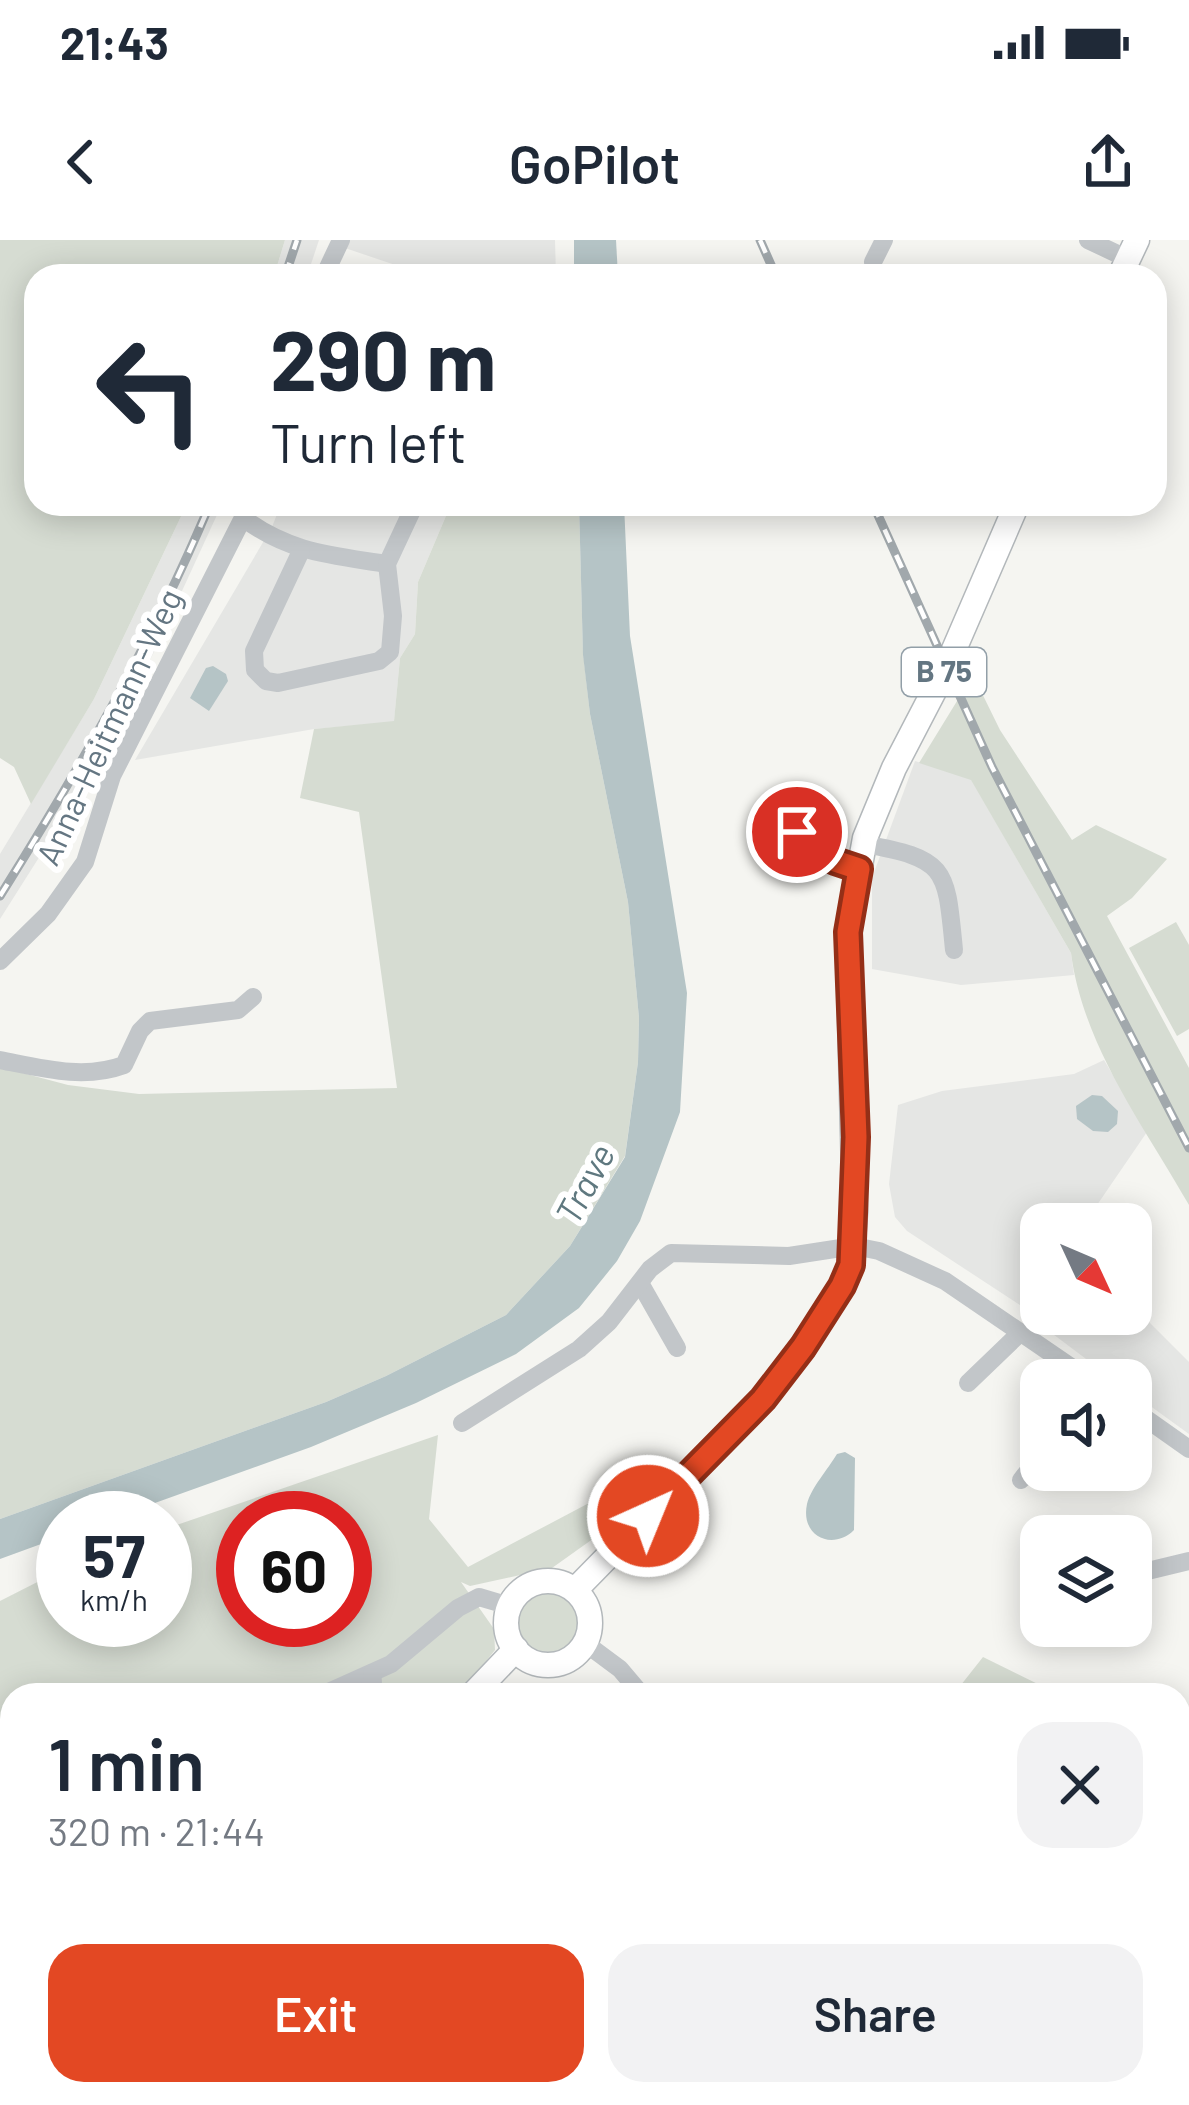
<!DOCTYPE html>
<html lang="en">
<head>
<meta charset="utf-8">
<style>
	:root { --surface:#fff; --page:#f2f2f3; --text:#1f2937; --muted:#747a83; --accent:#e34823 }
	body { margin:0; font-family:Barlow,sans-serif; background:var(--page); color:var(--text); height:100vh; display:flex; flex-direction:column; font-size:45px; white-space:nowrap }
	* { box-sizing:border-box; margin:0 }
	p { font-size:39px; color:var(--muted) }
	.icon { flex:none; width:66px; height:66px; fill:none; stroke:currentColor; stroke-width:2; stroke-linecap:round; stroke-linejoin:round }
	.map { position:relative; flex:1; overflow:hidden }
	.sheet { position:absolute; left:0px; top:1443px; width:1191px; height:423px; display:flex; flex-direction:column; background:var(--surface); border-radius:36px 36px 0 0; box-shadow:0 6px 30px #0003 }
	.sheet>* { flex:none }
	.guide { position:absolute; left:24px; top:24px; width:1143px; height:252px; border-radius:36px; box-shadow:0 6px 30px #0003; background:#fff; color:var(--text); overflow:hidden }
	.needle { width:78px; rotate:134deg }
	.controls { position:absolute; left:1020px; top:963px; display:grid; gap:24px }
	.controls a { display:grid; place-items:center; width:132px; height:132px; border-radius:24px; background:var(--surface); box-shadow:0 6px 30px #0003; font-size:60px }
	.speed { position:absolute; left:36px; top:1251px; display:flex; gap:24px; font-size:60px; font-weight:700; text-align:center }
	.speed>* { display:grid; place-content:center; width:156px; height:156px; border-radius:50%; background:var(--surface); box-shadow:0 6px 30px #0003; line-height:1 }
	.speed small { font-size:30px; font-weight:400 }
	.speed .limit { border:18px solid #d22; background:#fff; color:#111 }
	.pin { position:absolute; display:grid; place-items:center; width:102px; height:102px; color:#fff; margin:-51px; border:6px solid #fff; border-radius:50%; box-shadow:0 3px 12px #0007 }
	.me { position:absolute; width:132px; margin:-66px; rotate:44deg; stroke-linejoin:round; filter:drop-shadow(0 0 9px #0008) }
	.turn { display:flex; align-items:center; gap:42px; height:252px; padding:0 48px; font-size:54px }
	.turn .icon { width:156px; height:156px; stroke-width:2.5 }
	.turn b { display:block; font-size:84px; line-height:102px }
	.round { display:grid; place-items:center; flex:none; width:126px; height:126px; border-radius:36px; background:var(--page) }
	.head { display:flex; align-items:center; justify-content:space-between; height:204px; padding:0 48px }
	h1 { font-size:72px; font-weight:600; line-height:90px }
	.button { display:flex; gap:24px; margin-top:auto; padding:24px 48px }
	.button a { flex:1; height:138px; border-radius:36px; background:var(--accent); color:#fff; font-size:48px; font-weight:600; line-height:138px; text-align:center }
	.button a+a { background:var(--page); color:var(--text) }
	.status { display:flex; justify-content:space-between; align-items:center; height:84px; padding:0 60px; background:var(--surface); direction:ltr }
	.status svg { height:33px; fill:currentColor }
	header { display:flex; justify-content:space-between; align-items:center; height:156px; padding:0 48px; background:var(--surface); font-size:54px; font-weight:600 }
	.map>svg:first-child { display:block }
</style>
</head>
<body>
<div class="status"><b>21:43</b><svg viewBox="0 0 49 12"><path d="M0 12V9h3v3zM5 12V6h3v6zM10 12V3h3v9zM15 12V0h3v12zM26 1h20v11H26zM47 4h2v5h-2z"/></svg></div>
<header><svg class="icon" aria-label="back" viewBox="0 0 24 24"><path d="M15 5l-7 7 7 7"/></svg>GoPilot<svg class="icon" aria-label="share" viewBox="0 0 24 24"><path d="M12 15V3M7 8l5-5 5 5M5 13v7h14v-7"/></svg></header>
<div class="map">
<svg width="1189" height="1865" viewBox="0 0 1189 1865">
	<rect width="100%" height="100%" fill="#f5f5f1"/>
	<!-- built -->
	<g fill="#e5e6e4">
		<polygon points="285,0 319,0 307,36 274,36"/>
		<polygon points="345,0 555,0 556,36 417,36 413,31 342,7"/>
		<polygon points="187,264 222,264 153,414 57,589 0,679 0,614 94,459"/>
		<polygon points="281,264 451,264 418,342 415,394 400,418 394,482 314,489 135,520 272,287"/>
		<polygon points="915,521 971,539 1071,713 1074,735 961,745 872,729 872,638"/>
		<polygon points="1104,820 1147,892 1084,984 1041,984 1041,1047 1026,1069 907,991 895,977 889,944 898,865 942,851 1074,834"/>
		<polygon points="1131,1064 1189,1122 1189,1194 1131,1152 1131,1140 1114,1140 1033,1079 1041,1068 1041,1074 1131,1074"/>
	</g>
	<!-- green -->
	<g fill="#d6dcd2" fill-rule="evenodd">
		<polygon points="0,0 285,0 274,36 36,36 36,264 187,264 94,459 31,564 14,527 0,518"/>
		<polygon points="451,264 579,264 583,412 590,474 628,662 639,778 638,822 625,916 570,1006 506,1075 386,1136 326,1162 0,1279 0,827 68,845 139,854 397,848 359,572 300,558 314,489 394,481 400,418 415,394 418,342"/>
		<path d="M 973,435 L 1000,490 L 1072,600 L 1096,585 L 1167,619 L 1132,658 L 1107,676 L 1189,828 L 1189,965 C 1144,886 1083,806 1071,713 L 971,540 L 919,523 Z"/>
		<polygon points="1176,682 1189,705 1189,789 1177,796 1129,708"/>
		<path d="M 438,1195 L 429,1279 L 468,1327 L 659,1226 L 618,1281 L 552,1328 L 470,1346 L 461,1342 L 494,1389 L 495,1410 L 459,1455 L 12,1455 L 12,1854 L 247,1854 L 242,1865 L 0,1865 L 0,1361 L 63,1329 L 63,1380 L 165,1380 L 165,1289 ZM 243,1278 L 345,1278 L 345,1380 L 243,1380 Z"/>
		<circle cx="548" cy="1384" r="32"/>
		<polygon points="983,1417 1054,1452 1061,1455 953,1455"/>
		<polygon points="1179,1518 1189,1523 1189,1741 1179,1752"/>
	</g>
	<!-- water -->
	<g fill="#b5c4c6">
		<polygon points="574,0 616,0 618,36 574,36"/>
		<polygon points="579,264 624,264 630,396 687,753 680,872 640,981 617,1021 579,1068 516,1114 416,1163 311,1207 113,1278 63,1278 63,1296 0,1319 0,1279 326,1162 386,1136 506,1075 570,1006 625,917 638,822 639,778 628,662 590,474 583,415"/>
		<polygon points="213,426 226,434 228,441 209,471 190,458 206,428"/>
		<polygon points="1092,855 1102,856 1118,871 1117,884 1108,892 1093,891 1077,879 1076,866"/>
		<path d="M 845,1212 L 855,1218 L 854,1290 C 833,1311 800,1297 807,1264 C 811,1248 828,1229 837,1214 Z"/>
	</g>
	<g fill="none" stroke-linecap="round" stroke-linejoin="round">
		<defs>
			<g id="major">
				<polyline points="1120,36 1137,0"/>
				<circle cx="548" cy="1383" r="42"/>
				<polyline points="575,1350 762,1159 803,1107 842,1045 851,1025 855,972 848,692 865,598 894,528 946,428 1017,264"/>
				<polyline points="472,1455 516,1409"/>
				<polyline points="254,1865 259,1854"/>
			</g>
		</defs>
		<!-- major casing -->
		<use href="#major" stroke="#b3b8bb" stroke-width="27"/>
		<!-- minor -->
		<g stroke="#c2c6c9" stroke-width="18">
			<polyline points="1088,0 1128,19"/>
			<polyline points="873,22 884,0"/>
			<polyline points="324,36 341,0"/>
			<path d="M 243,278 C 290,313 331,315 387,324"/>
			<polyline points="301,311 254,411 255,430 266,441 278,443 379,421 390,412 393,376 387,324 415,264"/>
			<polyline points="797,592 835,621 859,629"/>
			<path d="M 864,604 C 948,619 946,628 954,710"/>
			<polyline points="0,721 48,674 85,622 112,536 250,264"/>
			<path d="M 0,820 C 41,828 84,840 124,825 L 140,791 L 150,781 L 238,770 L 253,757"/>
			<polyline points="640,1043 677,1108"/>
			<polyline points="968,1143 1021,1092"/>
			<polyline points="1131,1168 1189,1209"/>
			<polyline points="462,1183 579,1109 609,1082 650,1029 671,1013 789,1016 854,1006 879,1011 945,1041 1090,1140"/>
			<polyline points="1021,1240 1041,1215"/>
			<polyline points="1131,1335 1189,1321"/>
			<polyline points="585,1403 620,1429 642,1455"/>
			<polyline points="322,1455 391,1424 458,1368 479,1357 510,1366"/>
			<polyline points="365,1455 373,1442 372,1433"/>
			<polyline points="1179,1511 1189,1510"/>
			<polyline points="740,1854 749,1865"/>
			<polyline points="981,1854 987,1865"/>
			<polyline points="0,1857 12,1842"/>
			<polyline points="152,1865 157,1854"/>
			<polyline points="535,1865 536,1854"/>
			<polyline points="627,1865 641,1854"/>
			<polyline points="1006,1865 1025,1855"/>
			<polyline points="1158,1865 1189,1854"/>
		</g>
		<!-- major -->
		<use href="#major" stroke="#fff" stroke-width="24"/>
		<defs>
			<g id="rail">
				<polyline points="760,0 776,36"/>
				<polyline points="285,36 297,0"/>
				<polyline points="873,264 992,527 1189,908"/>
				<path d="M 0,656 C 79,530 152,402 210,264"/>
			</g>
		</defs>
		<!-- rail casing -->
		<use href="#rail" stroke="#a1a8ac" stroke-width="9"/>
		<!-- rail -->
		<use href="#rail" stroke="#fff" stroke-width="4.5" stroke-dasharray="14" stroke-linecap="butt"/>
	</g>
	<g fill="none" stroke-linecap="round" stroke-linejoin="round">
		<defs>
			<polyline id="route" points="648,1276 763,1159 803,1107 842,1046 851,1025 856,897 848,692 859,629 835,621 797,592"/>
		</defs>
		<!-- route casing -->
		<use href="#route" stroke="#942f17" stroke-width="30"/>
		<!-- route -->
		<use href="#route" stroke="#e34823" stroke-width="21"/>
	</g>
	<g text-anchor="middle" stroke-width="12" stroke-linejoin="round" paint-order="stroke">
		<!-- shield labels -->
		<rect fill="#fff" stroke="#929fa8" stroke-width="3" x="902" y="408" width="84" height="48" rx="9"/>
		<g font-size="30" font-weight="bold" fill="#647682">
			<text x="944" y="442">B 75</text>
		</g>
		<!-- street labels -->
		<g font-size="33" fill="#647682" stroke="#fff">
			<text transform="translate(109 487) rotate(-65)" y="12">Anna-Heitmann-Weg</text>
		</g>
		<!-- water labels -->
		<g font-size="36" font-style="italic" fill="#5f787f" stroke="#fff">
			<text transform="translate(585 944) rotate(-62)" y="13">Trave</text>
		</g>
	</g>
</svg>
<div class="controls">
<a><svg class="needle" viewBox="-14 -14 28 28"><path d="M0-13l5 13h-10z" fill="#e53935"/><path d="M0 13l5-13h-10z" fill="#747a83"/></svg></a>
<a><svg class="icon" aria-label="sound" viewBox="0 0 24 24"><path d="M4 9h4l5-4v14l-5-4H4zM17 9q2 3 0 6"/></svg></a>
<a><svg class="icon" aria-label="layers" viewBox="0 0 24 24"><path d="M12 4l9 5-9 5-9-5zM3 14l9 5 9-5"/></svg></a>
</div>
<div class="speed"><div>57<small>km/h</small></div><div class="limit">60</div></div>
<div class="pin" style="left:797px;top:592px;background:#d93025"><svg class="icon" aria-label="arrive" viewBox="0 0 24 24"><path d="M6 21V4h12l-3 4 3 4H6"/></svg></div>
<svg class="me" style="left:648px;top:1276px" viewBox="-20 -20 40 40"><circle r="17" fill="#e34823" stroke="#fff" stroke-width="3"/><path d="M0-11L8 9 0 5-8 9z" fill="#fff"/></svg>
<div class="guide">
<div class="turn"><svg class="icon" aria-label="left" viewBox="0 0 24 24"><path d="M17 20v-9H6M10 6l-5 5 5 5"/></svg><div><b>290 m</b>Turn left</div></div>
</div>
<section class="sheet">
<div class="head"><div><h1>1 min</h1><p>320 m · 21:44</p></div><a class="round"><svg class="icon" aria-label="close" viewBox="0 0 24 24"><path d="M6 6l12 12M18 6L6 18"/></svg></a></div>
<div class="button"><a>Exit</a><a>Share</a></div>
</section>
</div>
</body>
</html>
